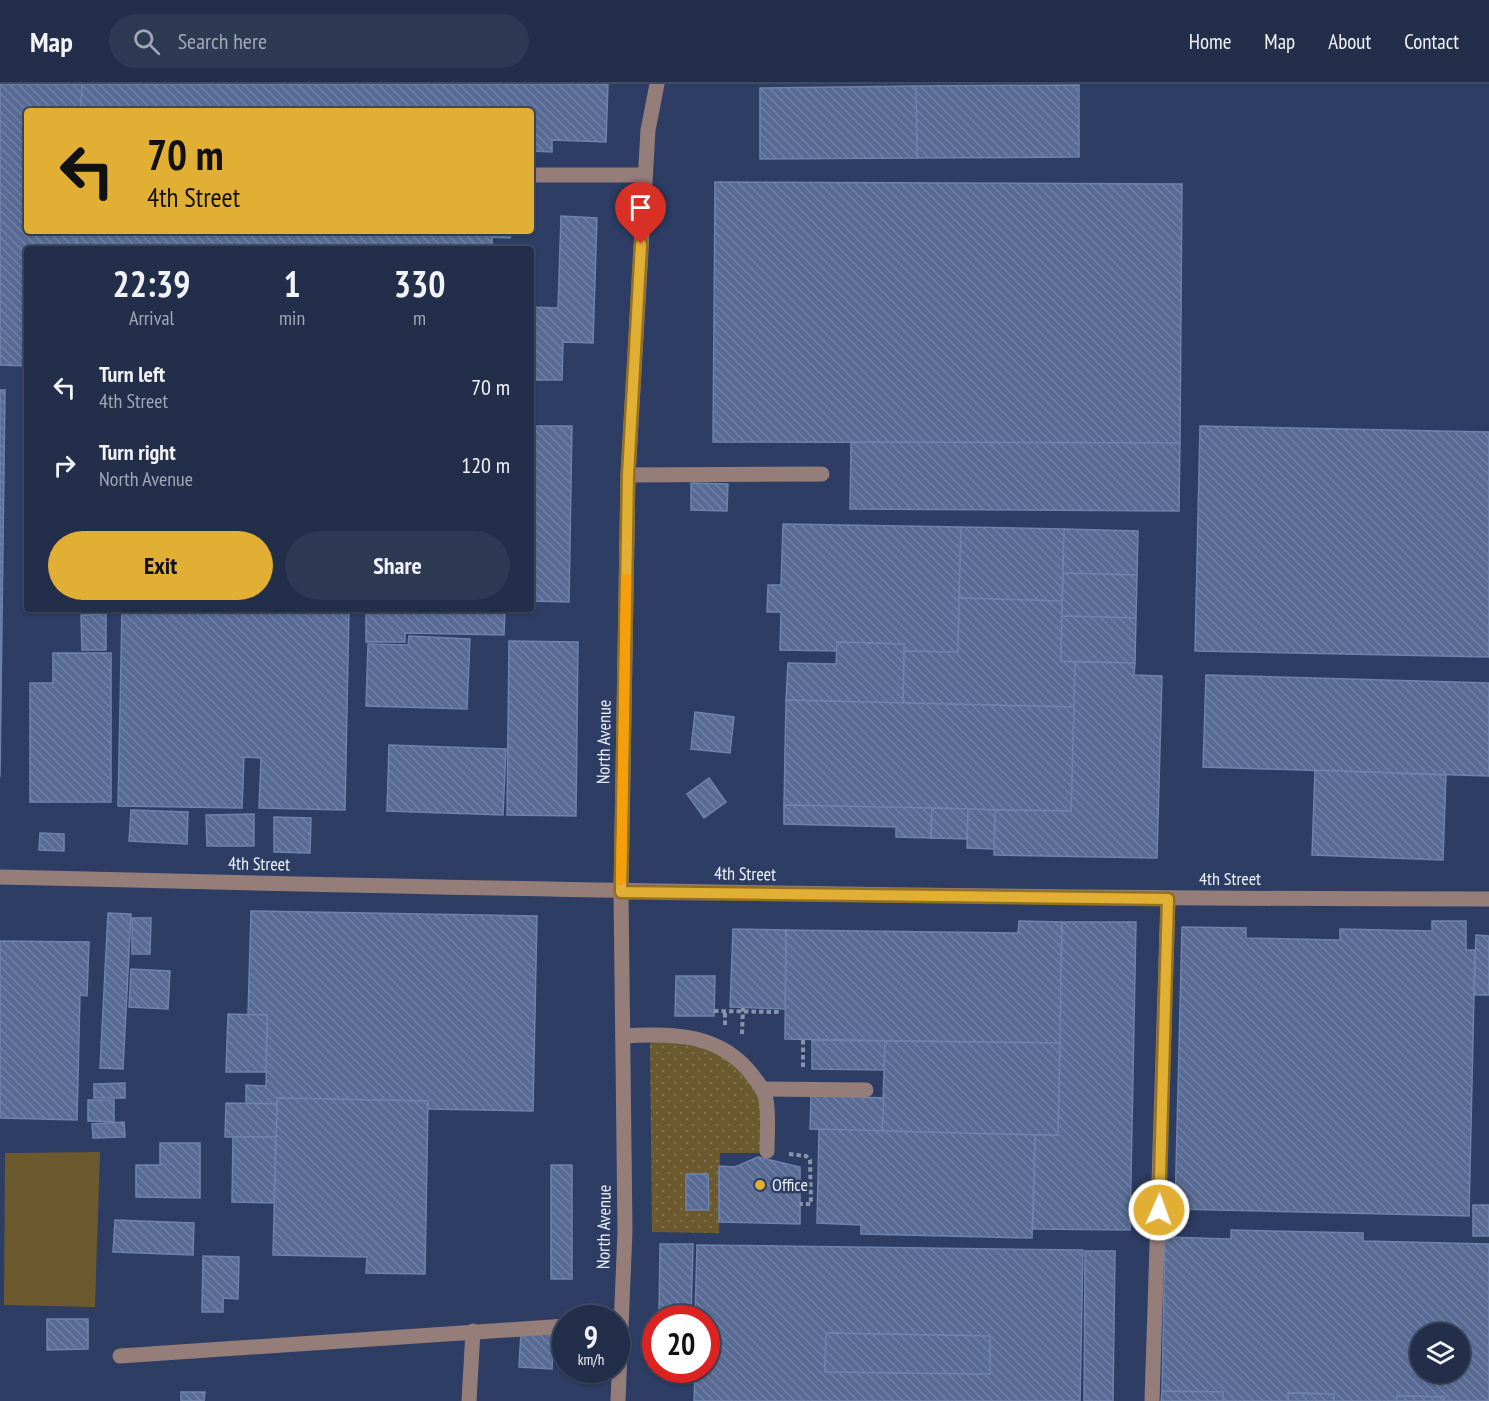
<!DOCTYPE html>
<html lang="en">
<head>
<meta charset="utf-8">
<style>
	:root { --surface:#222e4a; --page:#2e3a54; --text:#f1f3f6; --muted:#a2a8b5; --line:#3f4a62; --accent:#e1af34 }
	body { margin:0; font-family:"PT Sans Narrow",sans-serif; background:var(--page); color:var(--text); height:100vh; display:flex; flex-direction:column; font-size:22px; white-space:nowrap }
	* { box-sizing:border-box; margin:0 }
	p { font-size:20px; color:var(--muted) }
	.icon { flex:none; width:33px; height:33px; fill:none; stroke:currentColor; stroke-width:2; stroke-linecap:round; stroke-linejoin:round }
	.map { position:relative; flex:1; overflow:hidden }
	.side { position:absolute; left:24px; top:162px; width:510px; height:366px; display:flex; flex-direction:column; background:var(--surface); border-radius:6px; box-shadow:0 2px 4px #0004,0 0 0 2px var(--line) }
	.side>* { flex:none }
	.hud { position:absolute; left:24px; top:24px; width:510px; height:126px; border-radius:6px; box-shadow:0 2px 4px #0004,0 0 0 2px var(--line); background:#e1af34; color:#111; overflow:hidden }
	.fabs { position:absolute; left:1410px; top:1239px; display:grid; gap:12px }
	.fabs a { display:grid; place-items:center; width:60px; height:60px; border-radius:50%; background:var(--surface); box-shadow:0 2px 4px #0004,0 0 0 2px var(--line); font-size:30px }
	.speed { position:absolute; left:552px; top:1221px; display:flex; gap:12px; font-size:30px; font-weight:700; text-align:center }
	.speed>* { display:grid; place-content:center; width:78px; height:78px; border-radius:50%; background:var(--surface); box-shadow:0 2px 4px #0004,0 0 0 2px var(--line); line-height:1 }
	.speed small { font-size:15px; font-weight:400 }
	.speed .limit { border:9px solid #d22; background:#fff; color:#111 }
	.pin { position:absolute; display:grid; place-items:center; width:51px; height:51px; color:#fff; margin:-62px -26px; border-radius:50% 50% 50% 0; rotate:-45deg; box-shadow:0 0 6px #0007 }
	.pin .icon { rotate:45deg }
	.me { position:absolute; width:66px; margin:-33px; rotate:2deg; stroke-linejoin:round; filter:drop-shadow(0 0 4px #0008) }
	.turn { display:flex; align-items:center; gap:21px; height:126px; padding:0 24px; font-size:27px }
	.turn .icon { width:78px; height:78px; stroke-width:2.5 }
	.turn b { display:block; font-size:42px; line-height:51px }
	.eta { display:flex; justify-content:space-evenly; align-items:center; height:102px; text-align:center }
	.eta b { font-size:36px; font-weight:700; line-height:42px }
	.primary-button { display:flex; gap:12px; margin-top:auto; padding:12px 24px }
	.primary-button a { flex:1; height:69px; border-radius:36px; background:var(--accent); color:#111; font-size:24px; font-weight:700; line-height:69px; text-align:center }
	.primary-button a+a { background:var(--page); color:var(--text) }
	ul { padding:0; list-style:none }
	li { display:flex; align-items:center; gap:18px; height:78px; padding:0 24px }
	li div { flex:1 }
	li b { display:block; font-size:22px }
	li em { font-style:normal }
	header { display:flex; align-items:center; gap:36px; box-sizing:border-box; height:84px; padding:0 30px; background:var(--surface); border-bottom:2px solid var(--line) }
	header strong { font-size:28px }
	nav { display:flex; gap:33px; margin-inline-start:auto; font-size:21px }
	.search { width:420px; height:54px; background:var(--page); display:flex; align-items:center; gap:15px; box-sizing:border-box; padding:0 21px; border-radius:33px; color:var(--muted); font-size:22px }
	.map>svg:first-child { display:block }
</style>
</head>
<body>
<header>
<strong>Map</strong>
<div class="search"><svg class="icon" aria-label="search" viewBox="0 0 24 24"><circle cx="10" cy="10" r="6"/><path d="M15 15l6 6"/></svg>Search here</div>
<nav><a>Home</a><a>Map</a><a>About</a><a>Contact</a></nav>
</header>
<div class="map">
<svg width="1489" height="1317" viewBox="0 0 1489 1317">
	<defs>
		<pattern id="park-dots" width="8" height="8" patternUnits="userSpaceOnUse" patternTransform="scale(1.5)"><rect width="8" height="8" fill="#6d592e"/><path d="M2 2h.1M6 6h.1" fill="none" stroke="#82714d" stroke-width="1.8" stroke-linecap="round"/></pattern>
		<pattern id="building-back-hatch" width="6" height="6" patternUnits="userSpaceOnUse" patternTransform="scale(1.5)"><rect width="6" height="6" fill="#586b94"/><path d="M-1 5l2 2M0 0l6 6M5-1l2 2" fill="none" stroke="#7081a4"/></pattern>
	</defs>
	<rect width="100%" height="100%" fill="#2d3d63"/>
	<!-- park -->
	<polygon fill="url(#park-dots)" points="650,954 724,968 760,1004 763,1069 720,1069 719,1149 652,1148"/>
	<!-- pitch -->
	<polygon fill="#6d592e" points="100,1068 95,1223 4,1221 5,1069"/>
	<!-- building -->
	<g fill="url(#building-back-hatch)" stroke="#6e82ac" stroke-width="1.5" fill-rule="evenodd">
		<polygon points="0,0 82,0 81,27 27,27 27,147 77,147 76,165 27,165 27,282 0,281"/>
		<polygon points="82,0 608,0 606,58 552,56 552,68 531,67 531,27 81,27"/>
		<polygon points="1079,1 1079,73 917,74 916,2"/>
		<polygon points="916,2 917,74 760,75 760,4"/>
		<polygon points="715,98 1182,100 1180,359 713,358"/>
		<polygon points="561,132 597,134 593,259 563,258 562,296 531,296 531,223 558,224"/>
		<polygon points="77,147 511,147 510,154 492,153 492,165 76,165"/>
		<polygon points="0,306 5,306 0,693"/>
		<polygon points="531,342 572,342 569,518 531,517"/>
		<polygon points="1200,342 1489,348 1489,573 1195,567"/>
		<polygon points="851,358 1180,359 1179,427 850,425"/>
		<polygon points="691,399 728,400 727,427 691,426"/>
		<polygon points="783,440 961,443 958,568 904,567 904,560 837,558 837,567 780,566 781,528 767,528 768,501 781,501"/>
		<polygon points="961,443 1064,445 1062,517 959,514"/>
		<polygon points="1064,445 1138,447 1137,491 1063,489"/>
		<polygon points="1063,489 1137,491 1136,534 1062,532"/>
		<polygon points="959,514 1062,517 1061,577 1075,578 1074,623 903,619 904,567 958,568"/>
		<rect x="75" y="525" width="42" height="2"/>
		<polygon points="122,525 349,525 345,726 259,724 261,674 244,673 242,724 118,722"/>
		<polygon points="366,525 505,525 504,551 405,549 405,558 366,558"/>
		<polygon points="106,530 106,566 82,566 81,531"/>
		<polygon points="1062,532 1136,534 1135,579 1061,577"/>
		<polygon points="409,552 470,555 467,625 366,622 368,560 408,561"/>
		<polygon points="509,557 578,558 576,732 507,731"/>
		<polygon points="837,558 904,560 903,619 786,616 788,579 836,580"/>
		<polygon points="53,569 111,569 111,718 30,718 30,599 53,599"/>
		<polygon points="1075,578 1135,579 1134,591 1162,592 1157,774 994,771 995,726 1071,727"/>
		<polygon points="1206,591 1489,599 1489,692 1203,683"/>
		<polygon points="786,616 1074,623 1071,727 784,721"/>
		<polygon points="695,628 734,633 730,669 691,665"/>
		<polygon points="389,661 506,665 503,731 387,727"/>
		<polygon points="1315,686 1446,691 1443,776 1312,771"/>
		<polygon points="709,694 726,718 704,734 687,710"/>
		<polygon points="784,721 932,724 931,754 896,753 896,743 784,740"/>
		<polygon points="932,724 968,725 967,755 931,754"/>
		<polygon points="968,725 995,726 994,765 967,764"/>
		<polygon points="131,726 188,728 187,760 129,757"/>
		<polygon points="254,730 254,762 207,762 206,731"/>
		<polygon points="274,733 311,734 310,769 274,768"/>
		<polygon points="40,749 64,750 64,767 39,766"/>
		<polygon points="251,827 537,832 533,1027 428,1025 428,1017 277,1014 277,1020 246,1019 246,1001 266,1002 267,931 248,931"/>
		<polygon points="108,829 131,830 123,985 100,984"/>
		<polygon points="132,834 151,834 150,870 132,870"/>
		<polygon points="1019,837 1062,838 1060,959 785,955 786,846 1018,849"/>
		<polygon points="1432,837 1466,837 1466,866 1475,866 1469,1132 1175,1125 1182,843 1246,844 1246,854 1340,856 1340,845 1432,847"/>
		<polygon points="1062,838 1136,838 1130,1146 1033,1145 1035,1051 1058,1051"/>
		<polygon points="733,845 786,846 785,925 730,923"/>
		<polygon points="1476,851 1489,852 1489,911 1474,911"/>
		<polygon points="0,857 89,858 87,912 80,911 77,1036 0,1034"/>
		<polygon points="131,885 170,887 168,925 129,923"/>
		<polygon points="676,892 715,892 714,932 675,932"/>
		<polygon points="228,930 267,931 266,988 226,988"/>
		<polygon points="812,956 885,957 884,986 812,985"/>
		<polygon points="885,957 1060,959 1058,1051 882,1048"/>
		<polygon points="125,999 125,1014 94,1014 94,1000"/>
		<polygon points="811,1011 884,1014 882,1048 810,1045"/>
		<polygon points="277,1014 428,1017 425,1190 366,1189 367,1173 273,1171"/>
		<polygon points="88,1016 114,1016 114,1038 88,1037"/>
		<polygon points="226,1019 277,1020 276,1053 225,1053"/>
		<polygon points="124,1038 125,1053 93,1054 92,1040"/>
		<polygon points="819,1045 1035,1051 1032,1154 861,1150 861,1141 817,1139"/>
		<polygon points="233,1053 276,1053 274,1119 232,1118"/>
		<polygon points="160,1059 200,1059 200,1114 136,1113 136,1081 160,1081"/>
		<polygon points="758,1073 800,1083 800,1140 719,1138 719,1082 735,1083"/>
		<rect x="551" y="1081" width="21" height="114"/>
		<polygon points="686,1090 708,1090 709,1126 686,1126"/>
		<rect x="1473" y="1121" width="16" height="31"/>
		<polygon points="115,1136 194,1139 193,1171 113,1168"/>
		<path d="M 1231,1146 L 1363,1149 L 1363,1157 L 1489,1160 L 1489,1317 L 1444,1317 L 1444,1313 L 1397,1312 L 1397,1317 L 1334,1317 L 1334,1310 L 1288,1309 L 1288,1317 L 1223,1317 L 1223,1308 L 1162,1307 L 1165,1153 L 1231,1155 ZM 1420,1250 L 1460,1250 L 1460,1288 L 1420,1288 Z"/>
		<polygon points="660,1160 693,1160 691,1234 659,1234"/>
		<path d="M 697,1161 L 1083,1166 L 1080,1317 L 694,1317 L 695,1286 L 706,1286 L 706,1234 L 695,1234 ZM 826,1249 L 990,1252 L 990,1290 L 825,1288 Z"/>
		<polygon points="1085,1167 1115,1167 1113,1317 1084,1317"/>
		<polygon points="203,1172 239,1173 238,1215 223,1214 223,1228 202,1228"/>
		<polygon points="47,1235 88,1235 88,1265 47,1266"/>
		<polygon points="521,1248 554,1250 552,1285 519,1283"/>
		<polygon points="826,1249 990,1252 990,1290 825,1288"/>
		<polygon points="1162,1307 1223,1308 1223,1317 1161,1317"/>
		<polygon points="181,1308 205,1308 204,1317 181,1317"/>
		<polygon points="1288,1309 1334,1310 1334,1317 1288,1317"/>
		<polygon points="1397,1312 1444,1313 1444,1317 1397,1317"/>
	</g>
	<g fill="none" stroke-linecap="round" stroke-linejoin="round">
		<!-- path -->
		<g stroke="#8993ac" stroke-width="4" stroke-dasharray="4.5 3" stroke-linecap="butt">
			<polyline points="714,927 777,928 777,924"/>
			<polyline points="725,941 725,927"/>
			<polyline points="742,950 743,924"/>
			<polyline points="803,956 803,983"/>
			<polyline points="789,1070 806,1072 810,1076 811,1120 800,1120"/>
		</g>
		<!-- minor -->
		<g stroke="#957d7a" stroke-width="15">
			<polyline points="531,91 645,91"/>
			<polyline points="628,391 822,390"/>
			<path d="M 0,793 C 496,805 992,815 1489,815"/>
			<path d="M 623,952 C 673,949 721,949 753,992 C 759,1000 765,1007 766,1016 C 769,1032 767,1051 767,1067"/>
			<polyline points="763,1005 866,1006"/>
			<polyline points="120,1272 566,1242"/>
			<polyline points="469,1317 473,1247"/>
			<polyline points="618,1317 625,1147 621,808 628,391 648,46 657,0"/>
			<polyline points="1152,1317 1168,815"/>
		</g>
	</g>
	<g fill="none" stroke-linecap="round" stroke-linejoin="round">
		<defs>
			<polyline id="route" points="641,160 628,391 621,808 1168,815 1159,1126"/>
		</defs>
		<!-- route casing -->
		<use href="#route" stroke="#927222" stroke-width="15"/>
		<!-- route -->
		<use href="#route" stroke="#e1af34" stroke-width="10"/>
		<!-- slow -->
		<polyline stroke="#f59e0b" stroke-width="10" points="621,796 626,495"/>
	</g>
	<!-- markers -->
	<circle fill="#e1af34" stroke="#2d3d63" stroke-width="2" cx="760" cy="1101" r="6"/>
	<g text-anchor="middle" stroke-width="5" stroke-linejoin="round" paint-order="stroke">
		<!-- street labels -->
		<g font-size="18" fill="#edf1fb" stroke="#2d3d63">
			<text transform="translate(604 658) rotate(-89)" y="6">North Avenue</text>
			<text transform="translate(259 780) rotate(1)" y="6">4th Street</text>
			<text transform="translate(745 790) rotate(1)" y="6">4th Street</text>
			<text x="1230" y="801">4th Street</text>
			<text transform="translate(604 1143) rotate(-89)" y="6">North Avenue</text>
		</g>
		<!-- poi labels -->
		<g font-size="18" fill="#edf1fb" stroke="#2d3d63" text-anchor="start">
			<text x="772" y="1107">Office</text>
		</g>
	</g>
</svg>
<div class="fabs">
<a><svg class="icon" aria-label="layers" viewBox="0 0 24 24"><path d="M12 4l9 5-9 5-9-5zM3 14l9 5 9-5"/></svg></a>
</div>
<div class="speed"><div>9<small>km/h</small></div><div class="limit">20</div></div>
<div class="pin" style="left:641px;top:160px;background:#d93025"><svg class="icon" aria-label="arrive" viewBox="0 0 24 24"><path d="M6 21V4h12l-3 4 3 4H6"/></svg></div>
<svg class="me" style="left:1159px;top:1126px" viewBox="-20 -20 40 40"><circle r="17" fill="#e1af34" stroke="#fff" stroke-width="3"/><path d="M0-11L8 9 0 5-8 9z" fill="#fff"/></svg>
<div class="hud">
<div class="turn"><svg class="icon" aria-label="left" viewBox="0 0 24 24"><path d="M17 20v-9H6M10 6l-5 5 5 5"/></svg><div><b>70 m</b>4th Street</div></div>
</div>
<section class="side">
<div class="eta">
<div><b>22:39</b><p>Arrival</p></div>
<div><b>1</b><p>min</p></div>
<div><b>330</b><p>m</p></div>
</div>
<ul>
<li><svg class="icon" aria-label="left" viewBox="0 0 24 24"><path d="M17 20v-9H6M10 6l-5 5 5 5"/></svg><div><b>Turn left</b><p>4th Street</p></div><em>70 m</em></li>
<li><svg class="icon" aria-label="right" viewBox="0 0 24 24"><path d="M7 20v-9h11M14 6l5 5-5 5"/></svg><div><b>Turn right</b><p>North Avenue</p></div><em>120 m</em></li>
</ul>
<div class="primary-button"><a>Exit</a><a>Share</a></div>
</section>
</div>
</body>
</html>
